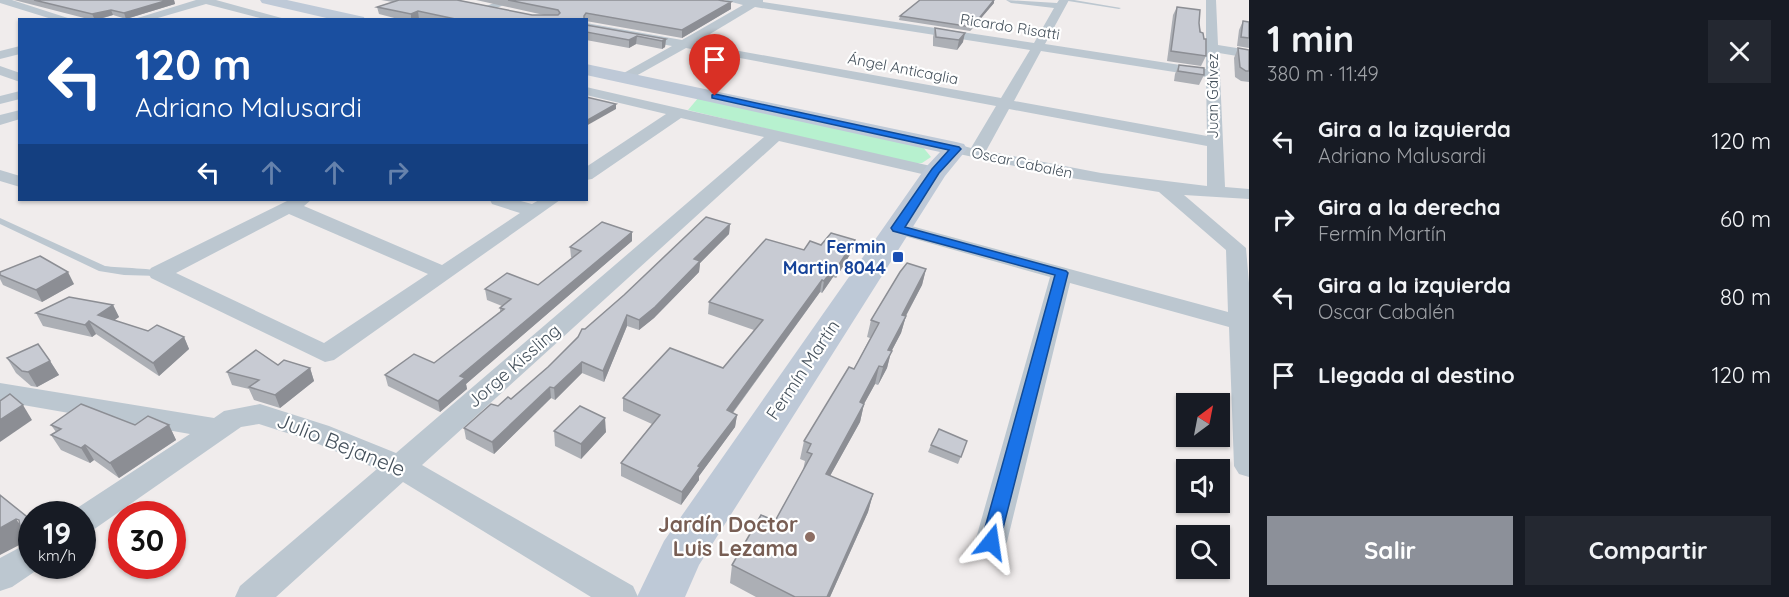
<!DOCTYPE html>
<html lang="es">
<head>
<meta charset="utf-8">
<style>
	:root { --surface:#171b24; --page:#242831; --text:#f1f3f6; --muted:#9ea1a6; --accent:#8c9099 }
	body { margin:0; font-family:Quicksand,sans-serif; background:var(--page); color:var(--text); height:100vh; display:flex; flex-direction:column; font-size:22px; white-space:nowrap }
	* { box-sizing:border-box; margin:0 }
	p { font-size:20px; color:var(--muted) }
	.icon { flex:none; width:33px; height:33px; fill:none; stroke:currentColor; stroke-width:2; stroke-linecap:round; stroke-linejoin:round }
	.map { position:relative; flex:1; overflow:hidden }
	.drawer { display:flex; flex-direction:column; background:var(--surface); width:540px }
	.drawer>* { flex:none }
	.banner { position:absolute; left:18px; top:18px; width:570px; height:183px; border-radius:0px; box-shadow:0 2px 4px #0004; background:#1a4fa0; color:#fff; overflow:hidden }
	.needle { width:39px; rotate:32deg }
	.tools { position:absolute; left:1176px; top:393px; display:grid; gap:12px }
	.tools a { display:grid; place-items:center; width:54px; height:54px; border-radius:0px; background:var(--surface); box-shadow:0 2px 4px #0004; font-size:30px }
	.speed { position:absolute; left:18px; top:501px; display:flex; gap:12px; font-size:30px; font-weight:700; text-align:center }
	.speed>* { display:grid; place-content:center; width:78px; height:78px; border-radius:50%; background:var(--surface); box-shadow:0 2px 4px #0004; line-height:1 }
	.speed small { font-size:15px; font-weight:400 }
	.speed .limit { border:9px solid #d22; background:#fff; color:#111 }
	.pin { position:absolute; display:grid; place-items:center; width:51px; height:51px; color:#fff; margin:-62px -26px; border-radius:50% 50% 50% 0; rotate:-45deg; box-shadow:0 0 6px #0007 }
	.pin .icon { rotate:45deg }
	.me { position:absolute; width:66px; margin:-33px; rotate:15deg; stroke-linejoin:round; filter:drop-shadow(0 0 4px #0008) }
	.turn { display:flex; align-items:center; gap:21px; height:126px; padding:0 18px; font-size:27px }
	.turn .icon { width:78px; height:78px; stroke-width:2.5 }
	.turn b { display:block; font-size:42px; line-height:51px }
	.lanes { display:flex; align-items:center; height:57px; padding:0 18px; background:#0003; justify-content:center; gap:30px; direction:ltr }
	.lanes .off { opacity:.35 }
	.round { display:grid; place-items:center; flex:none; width:63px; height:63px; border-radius:0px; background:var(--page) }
	.summary { display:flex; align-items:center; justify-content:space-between; height:102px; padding:0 18px }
	h1 { font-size:36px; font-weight:700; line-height:45px }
	.action { display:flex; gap:12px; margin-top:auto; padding:12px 18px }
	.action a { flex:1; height:69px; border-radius:0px; background:var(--accent); color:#fff; font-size:24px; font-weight:700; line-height:69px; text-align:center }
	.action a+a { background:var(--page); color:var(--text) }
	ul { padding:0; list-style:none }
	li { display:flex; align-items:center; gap:18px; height:78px; padding:0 18px }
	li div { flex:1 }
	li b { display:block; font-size:22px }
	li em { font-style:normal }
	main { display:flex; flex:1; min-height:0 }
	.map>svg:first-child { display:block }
</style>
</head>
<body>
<main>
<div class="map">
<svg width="1249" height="597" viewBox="0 0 1249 597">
	<rect width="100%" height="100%" fill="#f0ecec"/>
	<!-- green -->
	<polygon fill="#b7f1cf" points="699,97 922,146 931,157 922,163 912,164 688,110"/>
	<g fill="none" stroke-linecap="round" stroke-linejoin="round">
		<!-- service -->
		<g fill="#bcc7d0" fill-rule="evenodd">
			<polygon points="1062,0 1074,0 1121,8 1119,9"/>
			<path d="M 0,218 L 105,266 C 117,268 158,268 164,273 L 159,276 L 124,275 L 99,271 L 0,224 Z"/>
		</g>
		<!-- minor -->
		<g fill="#bcc7d0" fill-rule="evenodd">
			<polygon points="0,0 12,0 74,20 55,20 0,3"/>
			<polygon points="216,0 289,20 268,20 206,4 151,20 131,20 196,0"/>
			<polygon points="501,0 515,0 469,20 453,20"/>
			<path d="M 724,0 L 763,0 L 763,2 L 1034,43 L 1054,8 L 1011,3 L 1006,0 L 1057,3 L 1059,0 L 1069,0 L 1045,44 L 1206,69 L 1206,0 L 1216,0 L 1218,45 L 1249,50 L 1249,58 L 1219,53 L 1225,187 L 1249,189 L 1249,199 L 1184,195 L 1246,248 L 1249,283 L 1249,477 L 1239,474 L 1234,466 L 1229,327 L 1070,283 L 1007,542 L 1002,552 L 991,556 L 980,552 L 975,542 L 1050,277 L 890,232 L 887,228 L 890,224 L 904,224 L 1228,312 L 1226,250 L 1159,192 L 1065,177 L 950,152 L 948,149 L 956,144 L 971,148 L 996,106 L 686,48 L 627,81 L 622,80 L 620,77 L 622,74 L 672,46 L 586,30 L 586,23 L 682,40 L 743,5 ZM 755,7 L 1030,50 L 1001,98 L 695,43 ZM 1041,51 L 1206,77 L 1207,136 L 1014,101 ZM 1009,109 L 1207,146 L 1207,186 L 1101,173 L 986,151 Z"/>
			<polygon points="20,46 20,54 0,59 0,51"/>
			<polygon points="0,66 20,73 20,82 0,75"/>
			<polygon points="586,87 935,167 941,168 944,172 941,176 935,177 779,141 422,465 633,586 638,597 591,597 403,482 276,597 235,597 240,586 377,469 309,440 259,424 241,427 93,530 82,534 82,514 69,514 71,512 190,434 0,401 0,383 214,418 224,411 260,404 329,426 396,453 764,137 681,118 592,179 586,180 586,167 666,114 586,95"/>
			<polygon points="20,91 20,99 0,104 0,96"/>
			<polygon points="20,110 20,119 0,125 0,115"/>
			<polygon points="0,170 20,176 20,187 0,181"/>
			<path d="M 289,200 L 311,200 L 304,206 L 442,265 L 520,213 L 492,204 L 490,200 L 517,200 L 532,204 L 539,200 L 560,200 L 334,360 L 325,362 L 151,278 L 148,273 L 151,268 ZM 289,214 L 428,274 L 324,343 L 176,273 Z"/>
			<polygon points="32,541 32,566 43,566 12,587 0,591 0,558"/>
		</g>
		<!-- secondary -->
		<g fill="#bec9d7" fill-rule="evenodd">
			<polygon points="260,0 287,0 364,17 365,20 335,20 262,3"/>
			<polygon points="586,64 956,142 964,144 967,149 945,176 699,565 685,597 637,597 664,541 926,167 940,152 586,75"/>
		</g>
	</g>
	<!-- wall -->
	<g fill="#acafb5">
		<polygon points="14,0 174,0 175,4 126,19 113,15 97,20 92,20"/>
		<polygon points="381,0 457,0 532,15 544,15 476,0 718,0 731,9 682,38 586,21 586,20 402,20 379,14 377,7 393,2"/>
		<polygon points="994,3 970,31 899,20 900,16"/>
		<polygon points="1177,7 1199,23 1206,56 1201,66 1167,61 1173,15"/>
		<polygon points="1243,21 1249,22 1249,48 1237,46 1239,30"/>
		<polygon points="586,25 666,39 665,47 662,49 636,44 629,48 586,40"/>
		<polygon points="935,28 963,42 957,50 933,46 933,37"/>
		<polygon points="1238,48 1249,50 1249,82 1241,81 1235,77 1234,58"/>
		<polygon points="1179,65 1204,75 1199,85 1174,81 1175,74"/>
		<polygon points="730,224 729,234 700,263 699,272 654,318 639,330 627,326 604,382 582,373 555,400 551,398 494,454 466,439 464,428 511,399 548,367 585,329"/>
		<polygon points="632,232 632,241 466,384 467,389 440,412 388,386 385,375 434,363 500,312 500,308 502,306 487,300 485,289 538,285 572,258 571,257 570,247"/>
		<polygon points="855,240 852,251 836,278 833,277 822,293 820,292 733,413 737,415 735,427 699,476 699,480 681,505 621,476 621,463 652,424 623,411 623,398 723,368 754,330 708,314 709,302 804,250"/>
		<polygon points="926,269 922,285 906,316 901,333 891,352 887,368 878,385 875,384 864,404 860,422 830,476 873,494 868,512 830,597 756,597 730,583 732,565 775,521 803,470 805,461 800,459 804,441 854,369 870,338 867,337 871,320"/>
		<polygon points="0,272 74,284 42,302 3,285 0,279"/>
		<polygon points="113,305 119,317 114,320 148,331 184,337 189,349 159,376 96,334 92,337 43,326 36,313"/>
		<polygon points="7,358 50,361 59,375 37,387 31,386 16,373"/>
		<polygon points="278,365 310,368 314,381 280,408 254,400 249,389 232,385 227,372"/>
		<polygon points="51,425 169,425 176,440 119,478 94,460 90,463 61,450 51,435 56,432"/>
		<polygon points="554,431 606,432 581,459 555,446"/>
		<polygon points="967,441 958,464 928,452 931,445"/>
	</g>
	<!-- shaded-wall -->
	<g fill="#8c8e94">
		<polygon points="168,0 174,0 175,4 126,19 124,13"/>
		<polygon points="994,0 994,3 970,31 972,27"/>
		<polygon points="731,2 731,9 682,38 682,30"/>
		<polygon points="111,10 113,15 95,20 92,14"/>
		<polygon points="418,11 419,19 411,20 411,14"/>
		<polygon points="965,33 963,42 957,50 959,40"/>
		<polygon points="637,36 636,44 629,48 629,40"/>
		<polygon points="666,39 665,47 662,49 662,41"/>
		<polygon points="616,104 616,109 586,126 586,121"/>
		<polygon points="730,224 729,234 700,263 699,272 654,318 639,330 639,320 694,259"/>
		<polygon points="632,232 632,241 466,384 467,389 440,412 438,401 460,376"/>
		<polygon points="855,240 852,251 836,278 838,266"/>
		<polygon points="835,266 833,277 822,293 824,281"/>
		<polygon points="926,269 922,285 903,321 906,316 901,333 891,352 887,368 878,385 888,350 902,315"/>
		<polygon points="68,272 74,284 42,302 36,290"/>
		<polygon points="822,280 820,292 725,423 727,410"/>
		<polygon points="113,305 119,317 105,327 98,315"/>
		<polygon points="627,315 627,326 604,382 603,371"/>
		<polygon points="89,321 96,334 92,337 85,325"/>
		<polygon points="184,337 189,349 159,376 153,363"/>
		<polygon points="50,361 59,375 37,387 28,372"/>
		<polygon points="582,362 582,373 555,400 554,388"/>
		<polygon points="879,366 875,384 855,420 864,404 860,422 821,492 826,474 860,402"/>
		<polygon points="310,368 314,381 280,408 275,395"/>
		<polygon points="550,387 551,398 494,454 492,442"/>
		<polygon points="23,405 32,420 0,442 0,420"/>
		<polygon points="737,415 735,427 699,476 699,480 681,505 682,492 698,466"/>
		<polygon points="605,418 606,432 581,459 581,444"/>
		<polygon points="169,425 176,440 119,478 110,463"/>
		<polygon points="85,445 94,460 90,463 81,448"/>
		<polygon points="873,494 868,512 830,597 827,597"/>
		<polygon points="16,519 21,526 31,520 32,521 32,543 29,540 0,555 0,528"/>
	</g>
	<!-- building -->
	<g fill="#c8cbd3" stroke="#8c8e94" stroke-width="1.5">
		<polygon points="34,0 168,0 124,13 111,10 92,14"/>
		<polygon points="399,0 457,0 532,15 558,15 560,13 558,10 508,0 718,0 731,2 682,30 586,13 584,16 584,20 460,20 418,11 411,14 377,7"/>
		<polygon points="920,0 994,0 972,27 900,16"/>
		<polygon points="1177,7 1200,10 1199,23 1200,32 1203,33 1204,39 1206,39 1206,56 1171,51"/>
		<polygon points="1243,21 1249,22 1249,38 1241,37"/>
		<polygon points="586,25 666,39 662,41 637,36 629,40 586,32"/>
		<polygon points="935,28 965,33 959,40 936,37"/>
		<polygon points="1238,48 1249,50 1249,71 1246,71 1240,67"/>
		<polygon points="1179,65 1204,68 1204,75 1178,71"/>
		<polygon points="586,97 616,104 586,121"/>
		<polygon points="706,217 730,224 694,259 700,261 655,307 639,320 627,315 603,371 582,362 554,388 550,387 492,442 464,428 491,404 498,406 508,397 511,399 548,367 578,337 582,329 585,329 624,295"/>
		<polygon points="602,222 632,232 460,376 465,378 438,401 385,375 414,354 434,363 504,309 500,308 511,299 485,289 507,273 538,285 581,251 570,247"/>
		<polygon points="831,233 855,240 838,266 835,266 824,281 822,280 727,410 737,415 698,466 700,467 682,492 621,463 660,415 623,398 670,348 723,368 763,320 709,302 766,239 804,250 810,241 821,245"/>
		<polygon points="40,256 68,272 36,290 0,275 0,272"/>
		<polygon points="907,263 926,269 902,315 906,316 888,350 892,351 883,367 879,366 860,402 864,404 826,474 873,494 827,597 795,597 732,565 761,515 775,521 812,454 807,452 811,444 804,441 849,367 854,369 879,323 871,320 900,272"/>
		<polygon points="69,297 113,305 98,315 148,331 157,325 184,337 153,363 89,321 85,325 36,313"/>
		<polygon points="38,344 50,361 28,372 22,371 7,358"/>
		<polygon points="256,350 278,365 284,360 310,368 275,395 249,387 259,380 227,372"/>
		<polygon points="10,394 23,405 0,420 0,401"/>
		<polygon points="81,404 135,425 148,416 169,425 110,463 85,445 81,448 51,435 61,429 51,425"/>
		<polygon points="580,406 605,418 581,444 554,431"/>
		<polygon points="939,429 967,441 961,457 931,445"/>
		<polygon points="0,495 31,520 20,527 19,520 16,519 0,528"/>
	</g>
	<!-- route -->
	<polygon fill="#1a73e8" stroke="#114b97" stroke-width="1.5" points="715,94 959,147 961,149 939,173 905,227 1066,271 1068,273 998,548 991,550 984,548 981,542 1055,275 893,231 891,228 932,169 949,150 712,98 712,95"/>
	<!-- markers -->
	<rect fill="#1a4fb4" stroke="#fff" stroke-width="2" x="892" y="251" width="12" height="12" rx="3"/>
	<circle fill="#8d6e63" stroke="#fff" stroke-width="2" cx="810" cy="537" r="6"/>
	<g text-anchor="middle" stroke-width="4.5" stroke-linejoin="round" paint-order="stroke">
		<!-- far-street labels -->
		<g font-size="15" fill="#44505b" stroke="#fff">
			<text transform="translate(1010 27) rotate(9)" y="5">Ricardo Risatti</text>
			<text transform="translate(903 69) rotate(11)" y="5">Ángel Anticaglia</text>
			<text transform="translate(1213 96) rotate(-90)" y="5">Juan Gálvez</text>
			<text transform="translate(1022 163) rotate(12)" y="5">Oscar Cabalén</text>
		</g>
		<!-- transit labels -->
		<g font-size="18" font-weight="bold" fill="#164399" stroke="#fff" text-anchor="end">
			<text x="886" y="253">Fermin<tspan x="886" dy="21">Martin 8044</tspan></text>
		</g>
		<!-- street labels -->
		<g font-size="18" fill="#44505b" stroke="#fff">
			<text transform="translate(514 366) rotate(-41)" y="6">Jorge Kissling</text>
			<text transform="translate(803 370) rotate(-56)" y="6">Fermín Martín</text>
		</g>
		<!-- near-street labels -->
		<g font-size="21" fill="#44505b" stroke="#fff">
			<text transform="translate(341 445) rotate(22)" y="7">Julio Bejanele</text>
		</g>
		<!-- near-education labels -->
		<g font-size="21" font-weight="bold" fill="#785e54" stroke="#fff" text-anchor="end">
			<text x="798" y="532">Jardín Doctor<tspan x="798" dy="24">Luis Lezama</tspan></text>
		</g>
	</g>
</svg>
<div class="tools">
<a><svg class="needle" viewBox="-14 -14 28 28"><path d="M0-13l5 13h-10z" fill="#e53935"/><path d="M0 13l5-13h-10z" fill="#9ea1a6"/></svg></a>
<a><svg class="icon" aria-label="sound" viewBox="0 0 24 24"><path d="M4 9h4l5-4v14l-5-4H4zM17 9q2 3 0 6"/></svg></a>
<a><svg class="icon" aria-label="search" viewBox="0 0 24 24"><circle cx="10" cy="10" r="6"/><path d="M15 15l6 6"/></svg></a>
</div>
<div class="speed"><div>19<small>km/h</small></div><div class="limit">30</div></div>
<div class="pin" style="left:715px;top:96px;background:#d93025"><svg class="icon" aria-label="arrive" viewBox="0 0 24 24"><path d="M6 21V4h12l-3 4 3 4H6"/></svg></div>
<svg class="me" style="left:991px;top:542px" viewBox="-20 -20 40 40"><path d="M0-17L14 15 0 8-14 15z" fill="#1a73e8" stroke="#fff" stroke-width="4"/></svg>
<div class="banner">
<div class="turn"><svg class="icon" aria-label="left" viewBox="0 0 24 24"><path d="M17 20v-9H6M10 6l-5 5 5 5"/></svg><div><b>120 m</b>Adriano Malusardi</div></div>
<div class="lanes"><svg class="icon" aria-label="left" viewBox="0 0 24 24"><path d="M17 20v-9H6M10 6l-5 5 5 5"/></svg><svg class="icon off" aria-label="ahead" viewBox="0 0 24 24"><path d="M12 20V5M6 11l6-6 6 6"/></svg><svg class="icon off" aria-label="ahead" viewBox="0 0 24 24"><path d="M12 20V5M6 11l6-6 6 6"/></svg><svg class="icon off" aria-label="right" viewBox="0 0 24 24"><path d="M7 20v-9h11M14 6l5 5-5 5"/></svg></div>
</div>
</div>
<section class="drawer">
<div class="summary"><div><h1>1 min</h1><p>380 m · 11:49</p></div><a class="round"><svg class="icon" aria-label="close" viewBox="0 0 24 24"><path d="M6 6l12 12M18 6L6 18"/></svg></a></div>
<ul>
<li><svg class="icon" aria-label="left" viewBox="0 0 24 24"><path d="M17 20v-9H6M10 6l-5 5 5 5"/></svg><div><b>Gira a la izquierda</b><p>Adriano Malusardi</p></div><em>120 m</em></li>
<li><svg class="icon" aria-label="right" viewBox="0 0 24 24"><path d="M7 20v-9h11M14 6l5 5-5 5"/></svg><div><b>Gira a la derecha</b><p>Fermín Martín</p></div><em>60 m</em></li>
<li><svg class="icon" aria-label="left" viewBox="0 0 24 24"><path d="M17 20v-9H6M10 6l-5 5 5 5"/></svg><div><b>Gira a la izquierda</b><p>Oscar Cabalén</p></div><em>80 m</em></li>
<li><svg class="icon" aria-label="arrive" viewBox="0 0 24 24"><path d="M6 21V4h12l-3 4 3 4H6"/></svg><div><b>Llegada al destino</b></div><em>120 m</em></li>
</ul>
<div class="action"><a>Salir</a><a>Compartir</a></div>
</section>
</main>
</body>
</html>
